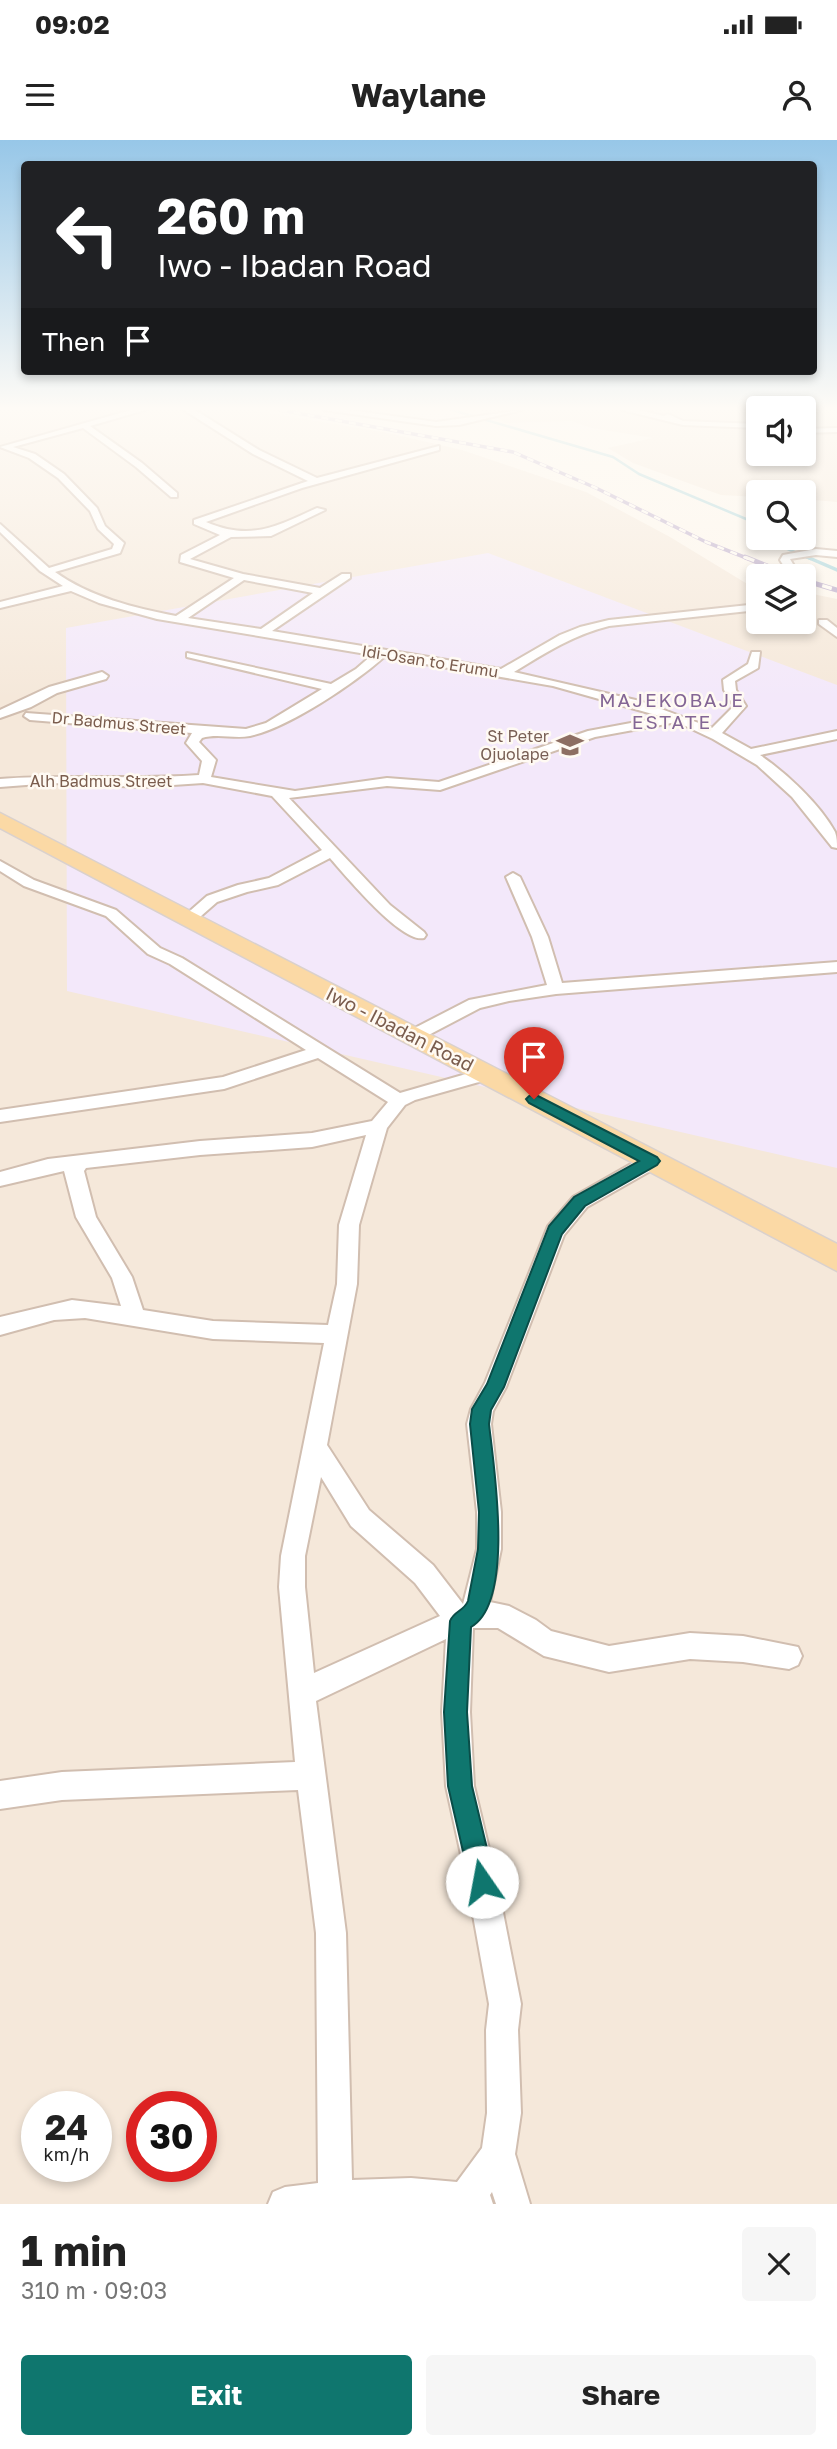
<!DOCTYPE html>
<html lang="en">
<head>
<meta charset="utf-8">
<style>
	:root { --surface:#fff; --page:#f6f6f6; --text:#222; --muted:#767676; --accent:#0f766e }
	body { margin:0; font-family:"Golos Text",sans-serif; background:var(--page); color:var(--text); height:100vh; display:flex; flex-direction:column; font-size:26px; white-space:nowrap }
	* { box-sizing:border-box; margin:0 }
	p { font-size:23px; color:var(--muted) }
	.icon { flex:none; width:38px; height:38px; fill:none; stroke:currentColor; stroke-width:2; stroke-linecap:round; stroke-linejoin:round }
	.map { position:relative; height:2064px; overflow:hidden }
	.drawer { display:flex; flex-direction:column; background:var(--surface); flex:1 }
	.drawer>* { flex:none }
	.hud { position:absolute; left:21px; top:21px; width:796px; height:214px; border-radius:7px; box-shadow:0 4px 10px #0003; background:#202124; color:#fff; overflow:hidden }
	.fabs { position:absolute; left:746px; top:256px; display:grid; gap:14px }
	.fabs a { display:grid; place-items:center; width:70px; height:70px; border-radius:7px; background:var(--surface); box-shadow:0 4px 10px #0003; font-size:35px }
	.speed { position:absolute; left:21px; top:1951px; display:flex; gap:14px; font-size:35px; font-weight:700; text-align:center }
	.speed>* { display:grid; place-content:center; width:91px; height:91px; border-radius:50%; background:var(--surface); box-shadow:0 4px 10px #0003; line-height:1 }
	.speed small { font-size:18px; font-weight:400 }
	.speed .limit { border:10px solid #d22; background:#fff; color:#111 }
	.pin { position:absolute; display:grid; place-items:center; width:60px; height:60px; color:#fff; margin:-72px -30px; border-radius:50% 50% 50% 0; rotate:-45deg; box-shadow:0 0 7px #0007 }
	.pin .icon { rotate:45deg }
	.me { position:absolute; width:77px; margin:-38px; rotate:348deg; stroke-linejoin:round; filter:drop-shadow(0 0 5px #0008) }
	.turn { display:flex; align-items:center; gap:24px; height:147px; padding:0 21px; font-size:32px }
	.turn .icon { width:91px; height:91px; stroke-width:2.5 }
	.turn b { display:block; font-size:49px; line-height:60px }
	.then { display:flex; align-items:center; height:66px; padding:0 21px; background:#0003; gap:14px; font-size:26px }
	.round { display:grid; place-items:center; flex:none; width:74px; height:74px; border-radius:7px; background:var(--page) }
	.headline { display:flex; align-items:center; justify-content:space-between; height:119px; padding:0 21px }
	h1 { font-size:42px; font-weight:700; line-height:52px }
	.cta { display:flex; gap:14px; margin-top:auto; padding:14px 21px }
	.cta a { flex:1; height:80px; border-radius:7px; background:var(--accent); color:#fff; font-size:28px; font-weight:700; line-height:80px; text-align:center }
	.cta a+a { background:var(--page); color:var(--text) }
	.status { display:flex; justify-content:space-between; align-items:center; height:49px; padding:0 35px; background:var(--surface); direction:ltr }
	.status svg { height:19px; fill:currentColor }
	header { display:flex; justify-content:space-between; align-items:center; height:91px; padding:0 21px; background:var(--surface); font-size:32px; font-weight:700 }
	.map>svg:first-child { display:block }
</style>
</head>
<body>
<div class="status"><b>09:02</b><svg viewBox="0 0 49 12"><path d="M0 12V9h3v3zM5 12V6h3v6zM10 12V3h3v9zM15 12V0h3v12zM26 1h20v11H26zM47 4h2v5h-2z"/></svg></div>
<header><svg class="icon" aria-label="menu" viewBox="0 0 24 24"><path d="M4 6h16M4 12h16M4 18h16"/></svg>Waylane<svg class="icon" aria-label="person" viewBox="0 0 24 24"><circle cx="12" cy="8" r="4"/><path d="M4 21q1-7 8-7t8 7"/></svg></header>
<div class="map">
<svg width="837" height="2064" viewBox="0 0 837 2064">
	<rect width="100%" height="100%" fill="#fdf6ec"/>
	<!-- residential -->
	<g fill="#f5e8da" fill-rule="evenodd">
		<path d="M 0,270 L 251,270 L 388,293 L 462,310 L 586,352 L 670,397 L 749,445 L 758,446 L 758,481 L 803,481 L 803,452 L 837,459 L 837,2064 L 0,2064 ZM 37,1967 L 96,1967 L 96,2026 L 37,2026 ZM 142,1967 L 201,1967 L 201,2026 L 142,2026 Z"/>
		<polygon points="479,270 758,270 758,313 803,313 803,270 837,270 837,362 803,359 803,352 758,352 758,357 721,355 633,323 608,308 653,298 592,288 571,281 505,283 493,275"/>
	</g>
	<!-- education -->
	<polygon fill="#f3e8fa" points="488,413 837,545 837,1028 67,851 66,488"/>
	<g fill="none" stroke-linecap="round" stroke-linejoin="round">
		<!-- stream-far1 -->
		<g stroke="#a5d3da" stroke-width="2.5">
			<polyline points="452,270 613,317 639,334 758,384"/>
			<polyline points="776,397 783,407 811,419"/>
		</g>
		<!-- stream -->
		<polyline stroke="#a5d3da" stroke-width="3.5" points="807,417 837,430"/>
		<defs>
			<g id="street">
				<path d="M 131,270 L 145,270 L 90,286 L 142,323 L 177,353 L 177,357 L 171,357 L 136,327 L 83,288 L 13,307 L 35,314 L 64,334 L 97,368 L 105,386 L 124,403 L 120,413 L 55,432 C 90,457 134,468 176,476 L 234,438 L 180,422 L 181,415 L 220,395 L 194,384 L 194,380 L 308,341 L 253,314 L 184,270 L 195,270 L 259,310 L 317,338 L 439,306 L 439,310 L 302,348 L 206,382 C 251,401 275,387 317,368 L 325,370 L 271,396 L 231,397 L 190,419 L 243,434 L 320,448 L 342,434 L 350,434 L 350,438 L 272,491 L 501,529 L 560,495 L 580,487 L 609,480 L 758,464 L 758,470 L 609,486 C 573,495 545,513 514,532 L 640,561 L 712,588 L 734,566 L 724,550 L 723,540 L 748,524 L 752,512 L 760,512 L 758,528 L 735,541 L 736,550 L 746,566 L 722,593 L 751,609 L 837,591 L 837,599 L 760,615 C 785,632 820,664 835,692 C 837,697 837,703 837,708 L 832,707 L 792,657 L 757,625 L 713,599 L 677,582 L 595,597 L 440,650 L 387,646 L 289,658 L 390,765 L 424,792 L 426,795 L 424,798 C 402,804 345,735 330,718 L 278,745 L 247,752 L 217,762 L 193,783 L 183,783 L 180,780 L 183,777 L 207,756 L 238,745 L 269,738 L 322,710 L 272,656 L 203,643 L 143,647 L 52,643 L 0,647 L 0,639 C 66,634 132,640 199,635 L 202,621 L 186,603 L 192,593 L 30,580 L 24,576 L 26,573 L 246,589 L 266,583 L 322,549 L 187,517 L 187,513 L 331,544 L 356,529 L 372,515 L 157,479 L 99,463 L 71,451 L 0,468 L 0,462 L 63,446 L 40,431 L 0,392 L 0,384 L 49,428 L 112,409 L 114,404 L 98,389 L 90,371 L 58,338 L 29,318 L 0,307 ZM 244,440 L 313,453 L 261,489 L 188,478 ZM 384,517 L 553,546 L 663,577 L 588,591 L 439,642 L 387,638 L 295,651 L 211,637 L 216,620 L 199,602 L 202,598 C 217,593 234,599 250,596 C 288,588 355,543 384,517 Z"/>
				<polygon points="324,270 349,270 436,282 522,270 459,285 436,286"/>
				<polygon points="622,270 639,270 664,276 668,274 683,281 758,284 758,288 683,285"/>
				<polygon points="837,288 837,292 803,293 803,289"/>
				<polygon points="816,409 837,411 837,417 816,415 790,419 800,436 790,436 780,420 783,415"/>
				<polygon points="819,480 827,480 837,488 837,497 819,484"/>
				<polygon points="102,532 108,536 106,539 57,553 31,567 0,578 0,570 49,547"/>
				<path d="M 0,721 L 34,740 L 116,770 L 160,808 L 182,818 L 400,953 L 487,928 L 493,930 L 496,934 L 493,938 L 415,960 L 405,965 L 387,988 L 359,1085 L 357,1144 L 327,1305 L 369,1370 L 433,1425 L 463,1464 L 477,1409 L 477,1372 L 467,1284 L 471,1269 L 485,1243 L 548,1086 L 573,1057 L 645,1016 L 659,1016 L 662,1021 L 659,1026 L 587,1067 L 564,1095 L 506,1247 L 493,1271 L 491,1284 L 501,1372 L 501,1409 L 490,1462 L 509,1466 L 536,1480 L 551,1491 L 609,1506 L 690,1493 L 743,1496 L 798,1507 L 802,1516 L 798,1525 L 789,1529 L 743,1522 L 690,1519 L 609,1532 L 544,1516 L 498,1488 L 473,1488 L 470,1572 L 474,1646 L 497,1742 L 521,1864 L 518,1890 L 521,1973 L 515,2014 L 530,2064 L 496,2064 L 492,2052 L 490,2055 L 493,2064 L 268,2064 L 273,2052 L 285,2047 L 318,2043 L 316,1793 L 298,1650 L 62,1660 L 0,1669 L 0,1641 L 62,1632 L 295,1622 L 279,1447 L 281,1416 L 324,1203 L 213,1199 L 85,1178 L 54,1180 L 0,1195 L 0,1177 L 72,1160 L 121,1166 L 112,1138 L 76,1077 L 64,1031 L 0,1046 L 0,1032 L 48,1019 L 200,1001 L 312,993 L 372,981 L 388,962 L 318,918 L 224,949 L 0,982 L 0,970 L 223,937 L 306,910 L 170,824 L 148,814 L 106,776 L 24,746 L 0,731 ZM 366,995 L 339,1085 L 337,1144 L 328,1185 L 213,1181 L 143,1170 L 132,1137 L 96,1077 L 84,1031 L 86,1028 L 200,1015 L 312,1007 ZM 321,1337 L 351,1386 L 415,1443 L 440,1476 L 314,1533 L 305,1447 L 305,1416 ZM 446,1499 L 442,1572 L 446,1646 L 467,1742 L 489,1864 L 486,1890 L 487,1973 L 482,2008 L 457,2042 L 411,2038 L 352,2040 L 346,1793 L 316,1561 Z"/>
				<polygon points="513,733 520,737 548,797 562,843 837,822 837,832 556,854 509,861 480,868 419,900 407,900 404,896 407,892 469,860 547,845 532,797 506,737"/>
			</g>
			<polygon id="primary" points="0,673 837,1104 837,1131 0,688"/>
		</defs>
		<!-- street casing -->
		<use href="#street" stroke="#d1beb0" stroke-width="4"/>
		<!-- primary casing -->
		<use href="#primary" stroke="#dad1cd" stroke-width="3"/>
		<!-- street -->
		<use href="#street" fill="#fff" fill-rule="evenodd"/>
		<!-- primary -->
		<use href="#primary" fill="#fbd9a5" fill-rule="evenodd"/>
		<defs>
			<polyline id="rail-far1" points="280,270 513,312 596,348 706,402 749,419"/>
			<g id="rail">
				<polyline points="745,417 792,436"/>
				<polyline points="803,440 837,450"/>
			</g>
		</defs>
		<!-- rail-far1 casing -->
		<use href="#rail-far1" stroke="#b9a8c9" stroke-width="3.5"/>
		<!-- rail casing -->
		<use href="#rail" stroke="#b9a8c9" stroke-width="5"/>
		<!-- rail-far1 -->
		<use href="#rail-far1" stroke="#fffaf3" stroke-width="2.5" stroke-dasharray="7" stroke-linecap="butt"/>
		<!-- rail -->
		<use href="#rail" stroke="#fffaf3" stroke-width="3.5" stroke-dasharray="10" stroke-linecap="butt"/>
	</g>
	<!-- sky -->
	<linearGradient id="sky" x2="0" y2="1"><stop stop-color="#97c7e8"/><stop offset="0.48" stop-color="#fefbf6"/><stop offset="1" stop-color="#fefbf6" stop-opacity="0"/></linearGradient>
	<rect width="837" height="559" fill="url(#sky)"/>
	<!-- route -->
	<path fill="#0f766e" stroke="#0a4d48" stroke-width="2" d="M 534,954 L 657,1017 L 660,1021 L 657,1025 L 585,1066 L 562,1094 L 504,1247 L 491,1270 L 489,1284 C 494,1328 515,1462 471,1487 L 467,1572 L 472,1646 L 495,1742 L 491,1751 L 482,1754 L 474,1751 L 470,1742 L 448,1646 L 444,1572 L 450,1481 C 454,1471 464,1471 468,1461 L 478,1409 L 479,1372 L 470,1284 L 472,1269 L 487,1244 L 549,1086 L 574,1057 L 639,1021 L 529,963 L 526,959 L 529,956 Z"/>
	<!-- icons -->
	<defs>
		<symbol id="school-bare" viewBox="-9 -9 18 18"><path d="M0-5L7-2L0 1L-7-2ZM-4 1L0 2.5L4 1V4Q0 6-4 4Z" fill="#8d6e63" stroke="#fffaf3" stroke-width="2.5" paint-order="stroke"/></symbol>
	</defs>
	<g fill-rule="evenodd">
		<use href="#school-bare" x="551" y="586" width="38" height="38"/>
	</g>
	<g text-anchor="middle" stroke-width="5" stroke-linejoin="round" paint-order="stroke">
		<!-- far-street labels -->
		<g font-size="16" fill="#7a5c4d" stroke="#fffaf3">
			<text transform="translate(430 521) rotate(9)" y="6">Idi-Osan to Erumu</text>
			<text transform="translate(119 583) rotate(5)" y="6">Dr Badmus Street</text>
			<text x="101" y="647">Alh Badmus Street</text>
		</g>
		<!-- far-education labels -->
		<g font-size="16" fill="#785e54" stroke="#fffaf3" text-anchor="end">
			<text x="549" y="602">St Peter<tspan x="549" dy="18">Ojuolape</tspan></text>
		</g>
		<!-- far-quarter labels -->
		<g font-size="19" letter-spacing="2" fill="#846695" stroke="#fffaf3">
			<text x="672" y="567">MAJEKOBAJE<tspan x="672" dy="22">ESTATE</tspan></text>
		</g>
		<!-- street labels -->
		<g font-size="19" fill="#7a5c4d" stroke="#fffaf3">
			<text transform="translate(400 889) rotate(27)" y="7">Iwo - Ibadan Road</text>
		</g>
	</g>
</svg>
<div class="fabs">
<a><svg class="icon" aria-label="sound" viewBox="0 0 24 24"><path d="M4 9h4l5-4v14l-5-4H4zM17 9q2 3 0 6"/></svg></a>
<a><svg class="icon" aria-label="search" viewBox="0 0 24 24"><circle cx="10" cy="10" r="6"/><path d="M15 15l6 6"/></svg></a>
<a><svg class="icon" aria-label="layers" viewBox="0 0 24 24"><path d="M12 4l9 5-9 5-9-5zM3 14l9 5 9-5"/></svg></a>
</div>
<div class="speed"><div>24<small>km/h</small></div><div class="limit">30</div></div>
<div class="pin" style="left:534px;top:959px;background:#d93025"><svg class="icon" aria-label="arrive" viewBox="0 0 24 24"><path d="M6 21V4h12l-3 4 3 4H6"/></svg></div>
<svg class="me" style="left:482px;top:1742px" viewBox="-20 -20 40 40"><circle r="19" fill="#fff"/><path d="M0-13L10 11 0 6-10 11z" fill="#0f766e"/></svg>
<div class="hud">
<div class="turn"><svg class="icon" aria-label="left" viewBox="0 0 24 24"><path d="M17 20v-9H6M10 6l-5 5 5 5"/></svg><div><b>260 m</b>Iwo - Ibadan Road</div></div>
<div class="then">Then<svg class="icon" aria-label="arrive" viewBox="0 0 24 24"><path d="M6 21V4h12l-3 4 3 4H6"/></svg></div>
</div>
</div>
<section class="drawer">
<div class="headline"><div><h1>1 min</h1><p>310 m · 09:03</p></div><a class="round"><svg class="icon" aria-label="close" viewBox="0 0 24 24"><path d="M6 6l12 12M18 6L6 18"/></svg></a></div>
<div class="cta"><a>Exit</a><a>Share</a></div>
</section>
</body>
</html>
